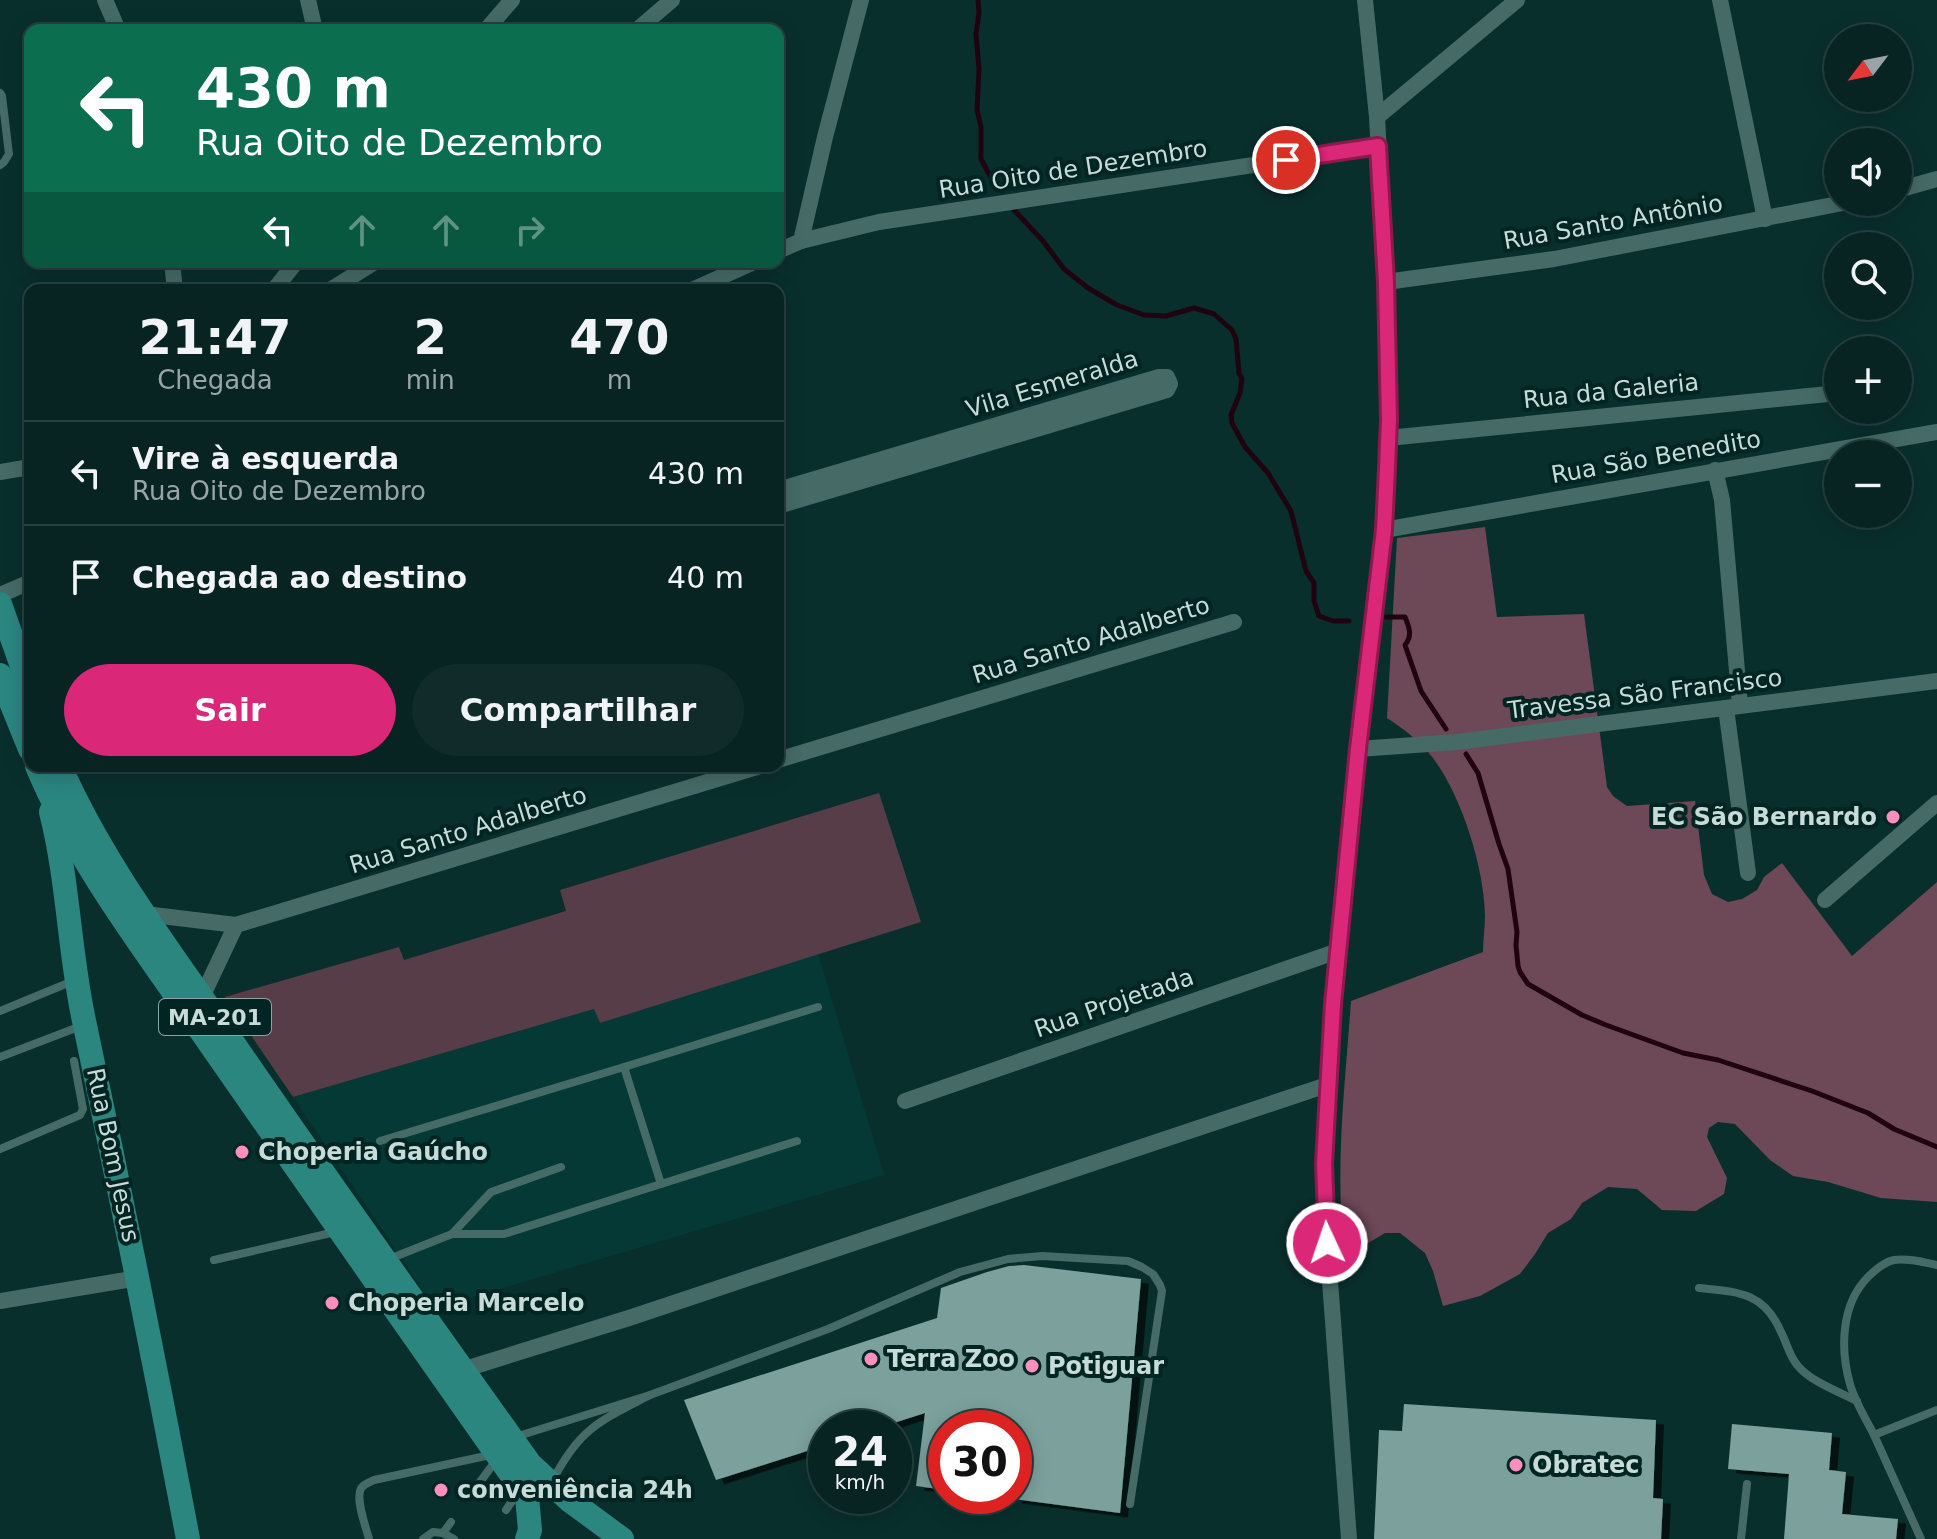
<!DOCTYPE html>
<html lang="pt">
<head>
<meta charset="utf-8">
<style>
	:root { --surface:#072322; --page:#102b2a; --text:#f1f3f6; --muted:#98a4a5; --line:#284040; --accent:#db2777 }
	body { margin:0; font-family:"DejaVu Sans",sans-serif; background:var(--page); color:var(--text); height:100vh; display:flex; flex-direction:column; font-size:30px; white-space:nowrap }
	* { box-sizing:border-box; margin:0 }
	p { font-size:26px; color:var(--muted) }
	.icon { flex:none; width:44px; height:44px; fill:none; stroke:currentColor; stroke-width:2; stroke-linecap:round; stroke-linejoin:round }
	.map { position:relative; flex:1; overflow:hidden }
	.side { position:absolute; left:24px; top:284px; width:760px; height:488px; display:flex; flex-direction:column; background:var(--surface); border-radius:16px; box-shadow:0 4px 20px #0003,0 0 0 2px var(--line) }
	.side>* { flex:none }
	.hud { position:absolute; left:24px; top:24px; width:760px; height:244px; border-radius:16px; box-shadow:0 4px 20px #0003,0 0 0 2px var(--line); background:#0b6e4f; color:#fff; overflow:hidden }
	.needle { width:52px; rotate:238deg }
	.tools { position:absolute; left:1824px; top:24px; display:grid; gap:16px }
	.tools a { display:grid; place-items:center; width:88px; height:88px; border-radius:50%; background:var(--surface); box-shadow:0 4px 20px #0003,0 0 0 2px var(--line); font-size:40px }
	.speed { position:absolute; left:808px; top:1410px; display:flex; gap:16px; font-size:40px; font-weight:700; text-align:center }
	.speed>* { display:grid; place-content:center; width:104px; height:104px; border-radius:50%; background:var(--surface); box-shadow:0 4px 20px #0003,0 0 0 2px var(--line); line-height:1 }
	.speed small { font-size:20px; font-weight:400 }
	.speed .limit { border:12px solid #d22; background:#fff; color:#111 }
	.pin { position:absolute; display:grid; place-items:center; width:68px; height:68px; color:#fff; margin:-34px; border:4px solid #fff; border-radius:50%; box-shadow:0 2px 8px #0007 }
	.me { position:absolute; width:88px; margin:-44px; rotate:357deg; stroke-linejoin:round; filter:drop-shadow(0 0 6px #0008) }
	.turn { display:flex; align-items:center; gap:28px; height:168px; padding:0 40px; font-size:36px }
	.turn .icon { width:104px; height:104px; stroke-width:2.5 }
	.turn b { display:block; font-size:56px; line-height:68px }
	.lanes { display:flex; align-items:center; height:76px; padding:0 40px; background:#0003; justify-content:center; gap:40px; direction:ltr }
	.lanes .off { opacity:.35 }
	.eta { display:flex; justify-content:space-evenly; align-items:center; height:136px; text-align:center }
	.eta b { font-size:48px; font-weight:700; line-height:56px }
	.primary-button { display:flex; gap:16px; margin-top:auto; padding:16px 40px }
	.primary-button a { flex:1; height:92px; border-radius:48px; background:var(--accent); color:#fff; font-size:32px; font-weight:700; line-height:92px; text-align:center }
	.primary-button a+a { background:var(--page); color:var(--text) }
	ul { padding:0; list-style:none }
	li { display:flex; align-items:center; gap:24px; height:104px; padding:0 40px; border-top:2px solid var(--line) }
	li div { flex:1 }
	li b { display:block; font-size:30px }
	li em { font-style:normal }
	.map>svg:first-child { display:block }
</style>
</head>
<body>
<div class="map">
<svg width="1937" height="1539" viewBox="0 0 1937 1539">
	<defs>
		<filter id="shadow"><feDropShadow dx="8" dy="4.5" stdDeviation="0" flood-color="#0009"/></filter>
	</defs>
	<rect width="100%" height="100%" fill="#092f2d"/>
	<!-- built -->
	<polygon fill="#053936" points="818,953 884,1175 435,1308 293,1097 595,1009 600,1023"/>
	<!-- green -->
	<polygon fill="#573d47" points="879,793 921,922 600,1023 594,1009 293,1097 225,997 399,947 404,960 566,911 560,890"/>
	<!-- forest -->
	<path fill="#6d4857" d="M 1485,527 L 1497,617 L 1584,614 L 1607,787 L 1613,796 L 1627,806 L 1695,801 L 1704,875 L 1712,894 L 1728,902 L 1742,899 L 1757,890 L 1764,877 L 1782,863 L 1852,956 L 1937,882 L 1937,1202 L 1881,1198 L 1828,1182 L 1793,1176 L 1770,1160 L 1735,1124 L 1718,1122 L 1709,1128 L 1707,1137 L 1727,1178 L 1724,1194 L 1696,1211 L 1662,1210 L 1637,1189 L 1608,1187 L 1582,1203 L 1571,1219 L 1548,1233 L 1535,1254 L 1520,1274 L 1480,1296 L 1443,1306 L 1433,1271 L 1425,1253 L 1400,1233 L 1385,1233 L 1345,1257 C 1334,1172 1345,1086 1351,1001 L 1483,952 C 1483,940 1485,927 1485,915 C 1484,867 1462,797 1433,758 C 1421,742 1404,729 1387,718 L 1397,538 Z"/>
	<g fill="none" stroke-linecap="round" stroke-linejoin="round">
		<!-- stream -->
		<g stroke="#1f0410" stroke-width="5">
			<polyline points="978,0 979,13 976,34 979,69 977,110 981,127 981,159 995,185"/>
			<polyline points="1014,210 1043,241 1064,269 1088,288 1117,305 1144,315 1166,316 1194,308 1214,314 1232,330 1236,339 1239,373 1242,379 1240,393 1231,415 1232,423 1245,447 1268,473 1291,511 1306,571 1314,583 1314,601 1319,616 1333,621 1349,621"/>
			<path d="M 1386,617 L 1405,617 C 1409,627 1413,635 1405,645 L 1421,691 L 1446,729"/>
			<polyline points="1466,754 1478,773 1499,844 1508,869 1517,932 1516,945 1518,966 1520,972 1528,984 1582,1015 1606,1025 1683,1053 1718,1060 1812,1091 1868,1113 1894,1129 1937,1147"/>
		</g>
	</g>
	<!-- building -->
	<g fill="#7ba19d" filter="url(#shadow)">
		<polygon points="1024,1265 1141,1279 1120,1513 1014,1499 1014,1428 946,1428 946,1490 916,1486 925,1413 878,1428 826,1428 826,1445 716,1480 684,1400 937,1318 941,1288 987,1272 1009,1266"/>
		<polygon points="1404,1404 1656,1420 1653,1498 1663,1499 1661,1539 1374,1539 1379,1430 1402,1431"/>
		<polygon points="1732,1424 1832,1433 1829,1470 1846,1472 1842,1514 1898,1519 1896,1539 1784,1539 1789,1474 1728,1469"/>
	</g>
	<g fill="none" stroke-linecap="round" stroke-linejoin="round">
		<!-- lane -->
		<g stroke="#466b67" stroke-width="8">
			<polyline points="0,93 2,96 9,154 4,162 0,165"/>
			<polyline points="0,1011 73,981"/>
			<polyline points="0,1057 81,1026"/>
			<polyline points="380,1141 624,1067"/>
			<polyline points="0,1149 80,1115 83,1109 74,1061"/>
			<polyline points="661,1184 797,1141"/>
			<polyline points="452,1234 491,1192 561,1167"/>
			<polyline points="389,1259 452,1234 504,1234 661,1184 624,1067 818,1007"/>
			<polyline points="214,1260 335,1232"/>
			<path d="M 1699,1288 C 1738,1292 1764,1292 1781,1332 C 1787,1343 1789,1356 1798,1366 C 1810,1381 1839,1392 1857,1401"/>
			<polyline points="650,1395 828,1329 960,1272 1008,1259 1042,1256 1128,1261 1142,1267 1153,1274 1160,1285 1162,1291 1130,1504"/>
			<path d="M 1874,1435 C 1866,1419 1855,1402 1850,1384 C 1840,1349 1841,1304 1868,1277 C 1875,1270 1884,1262 1894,1260 C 1908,1258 1923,1262 1937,1265"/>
			<path d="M 515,1437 L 650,1395 C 600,1421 580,1428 553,1480"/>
			<polyline points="474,1490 497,1459"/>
			<polyline points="506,1510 519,1491"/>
			<polyline points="443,1533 451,1522"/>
			<path d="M 369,1539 C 366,1527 354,1497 362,1487 C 365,1484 370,1482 374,1480 L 495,1454"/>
			<polyline points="423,1539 433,1532 443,1533 454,1539"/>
			<polyline points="1741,1539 1747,1484"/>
			<polyline points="1921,1539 1874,1435 1937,1410"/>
		</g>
		<!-- street -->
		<g stroke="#466b67" stroke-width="16">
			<polyline points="105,0 118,30"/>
			<polyline points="308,0 315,30"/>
			<polyline points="1720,0 1765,219"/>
			<polyline points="486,30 512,0"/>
			<polyline points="637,30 672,0"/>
			<polyline points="1377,117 1517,0"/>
			<polyline points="1898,190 1937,179"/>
			<polyline points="801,241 825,137 861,0"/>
			<polyline points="778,251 801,241 879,222 1378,146"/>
			<polyline points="172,262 175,290"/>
			<polyline points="1386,282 1554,259 1848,202"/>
			<polyline points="274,290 296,262"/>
			<polyline points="330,290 375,262"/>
			<polyline points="692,290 754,262"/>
			<polyline points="1388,438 1838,393"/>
			<polyline points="1715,470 1722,500 1740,705"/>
			<polyline points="0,472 30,467"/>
			<polyline points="778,490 1159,377 1167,377 1170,384 1167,390 778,506"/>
			<polyline points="1384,530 1937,432"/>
			<polyline points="0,595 30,582"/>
			<polyline points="1726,708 1748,873"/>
			<polyline points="1358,749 1457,742 1937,681"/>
			<polyline points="778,760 1234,622"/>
			<polyline points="1825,900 1937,803"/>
			<polyline points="145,914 236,925 760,766"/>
			<polyline points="202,997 236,925"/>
			<polyline points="905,1101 1338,951"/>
			<polyline points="0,1301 138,1278"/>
			<polyline points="462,1370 629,1318 1327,1085"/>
			<polyline points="1349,1539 1325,1213 1324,1164 1327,1085 1338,951 1358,749 1384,530 1388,438 1386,282 1377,117 1365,0"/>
		</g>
		<!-- primary -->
		<g stroke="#2b8680" stroke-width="24">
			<polyline points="0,604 30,689"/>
			<polyline points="0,675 30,749"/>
			<path d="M 37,766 C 79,866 149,955 210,1044 C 315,1196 421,1346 527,1497 L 530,1530 L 527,1539"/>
			<path d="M 60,766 C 101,860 165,944 223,1028 C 323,1175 427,1320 530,1464 L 569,1500 L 622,1539"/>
			<path d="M 51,812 C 68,879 69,948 83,1016 C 120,1190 155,1364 188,1539"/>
		</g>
	</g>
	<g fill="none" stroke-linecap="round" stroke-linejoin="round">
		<defs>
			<polyline id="route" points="1286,160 1378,146 1386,282 1389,419 1387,469 1384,530 1358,749 1333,1004 1324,1164 1327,1243"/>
		</defs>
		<!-- route casing -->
		<use href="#route" stroke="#8e194d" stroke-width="20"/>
		<!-- route -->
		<use href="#route" stroke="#db2777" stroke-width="14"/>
	</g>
	<!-- markers -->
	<g fill="#fd8ebe" stroke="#002523" stroke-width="3">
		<circle cx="1893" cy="817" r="8"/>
		<circle cx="242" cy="1152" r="8"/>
		<circle cx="332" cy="1303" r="8"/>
		<circle cx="871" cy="1359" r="8"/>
		<circle cx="1032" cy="1366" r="8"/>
		<circle cx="1516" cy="1465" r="8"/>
		<circle cx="441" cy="1490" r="8"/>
	</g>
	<g text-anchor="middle" stroke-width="8" stroke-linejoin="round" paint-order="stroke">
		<!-- shield labels -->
		<rect fill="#002523" stroke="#8ba4a2" stroke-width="2" x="159" y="999" width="112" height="36" rx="6"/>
		<g font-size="22" font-weight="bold" fill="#c7dbd8">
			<text x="215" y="1025">MA-201</text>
		</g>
		<!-- street labels -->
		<g font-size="24" fill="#c7dbd8" stroke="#002523">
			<text transform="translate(1073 169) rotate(-9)" y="8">Rua Oito de Dezembro</text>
			<text transform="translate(1613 222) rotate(-10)" y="8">Rua Santo Antônio</text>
			<text transform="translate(1052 384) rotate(-17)" y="8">Vila Esmeralda</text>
			<text transform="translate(1611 391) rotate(-6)" y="8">Rua da Galeria</text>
			<text transform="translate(1656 457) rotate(-10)" y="8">Rua São Benedito</text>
			<text transform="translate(1091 640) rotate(-17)" y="8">Rua Santo Adalberto</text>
			<text transform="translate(1645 694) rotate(-7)" y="8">Travessa São Francisco</text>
			<text transform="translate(468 830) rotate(-17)" y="8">Rua Santo Adalberto</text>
			<text transform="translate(1114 1003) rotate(-19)" y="8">Rua Projetada</text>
			<text transform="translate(113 1155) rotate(78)" y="8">Rua Bom Jesus</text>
		</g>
		<!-- poi labels -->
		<g font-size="24" font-weight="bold" fill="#c7dbd8" stroke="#002523" text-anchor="start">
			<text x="1877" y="825" text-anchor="end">EC São Bernardo</text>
			<text x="258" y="1160">Choperia Gaúcho</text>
			<text x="348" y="1311">Choperia Marcelo</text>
			<text x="887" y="1367">Terra Zoo</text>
			<text x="1048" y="1374">Potiguar</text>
			<text x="1532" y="1473">Obratec</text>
			<text x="457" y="1498">conveniência 24h</text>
		</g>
	</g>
</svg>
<div class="tools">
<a><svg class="needle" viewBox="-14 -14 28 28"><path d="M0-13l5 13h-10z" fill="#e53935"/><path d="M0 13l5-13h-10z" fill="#98a4a5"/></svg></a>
<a><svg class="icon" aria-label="sound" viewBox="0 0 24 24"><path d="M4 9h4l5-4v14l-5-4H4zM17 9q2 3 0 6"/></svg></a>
<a><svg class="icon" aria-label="search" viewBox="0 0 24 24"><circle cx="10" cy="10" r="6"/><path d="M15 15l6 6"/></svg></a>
<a>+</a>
<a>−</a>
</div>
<div class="speed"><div>24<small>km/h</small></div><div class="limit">30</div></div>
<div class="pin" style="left:1286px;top:160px;background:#d93025"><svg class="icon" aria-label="arrive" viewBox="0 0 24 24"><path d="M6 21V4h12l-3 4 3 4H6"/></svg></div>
<svg class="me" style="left:1327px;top:1243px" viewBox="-20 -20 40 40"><circle r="17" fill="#db2777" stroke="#fff" stroke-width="3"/><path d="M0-11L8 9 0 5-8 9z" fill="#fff"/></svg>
<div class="hud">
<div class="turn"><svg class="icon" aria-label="left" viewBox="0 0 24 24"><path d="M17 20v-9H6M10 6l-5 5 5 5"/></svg><div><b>430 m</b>Rua Oito de Dezembro</div></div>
<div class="lanes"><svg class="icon" aria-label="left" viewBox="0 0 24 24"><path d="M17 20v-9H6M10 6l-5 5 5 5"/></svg><svg class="icon off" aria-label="ahead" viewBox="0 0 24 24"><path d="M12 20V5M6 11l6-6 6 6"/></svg><svg class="icon off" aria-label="ahead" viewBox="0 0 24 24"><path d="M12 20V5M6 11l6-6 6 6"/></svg><svg class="icon off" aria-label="right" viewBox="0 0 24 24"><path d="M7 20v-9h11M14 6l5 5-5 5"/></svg></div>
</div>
<section class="side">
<div class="eta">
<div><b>21:47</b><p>Chegada</p></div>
<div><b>2</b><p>min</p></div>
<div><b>470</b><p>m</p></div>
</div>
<ul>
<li><svg class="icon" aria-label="left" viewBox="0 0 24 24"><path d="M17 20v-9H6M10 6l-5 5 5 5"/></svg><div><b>Vire à esquerda</b><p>Rua Oito de Dezembro</p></div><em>430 m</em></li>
<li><svg class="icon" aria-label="arrive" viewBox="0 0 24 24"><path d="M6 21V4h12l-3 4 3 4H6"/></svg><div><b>Chegada ao destino</b></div><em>40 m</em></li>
</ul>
<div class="primary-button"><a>Sair</a><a>Compartilhar</a></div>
</section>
</div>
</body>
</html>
